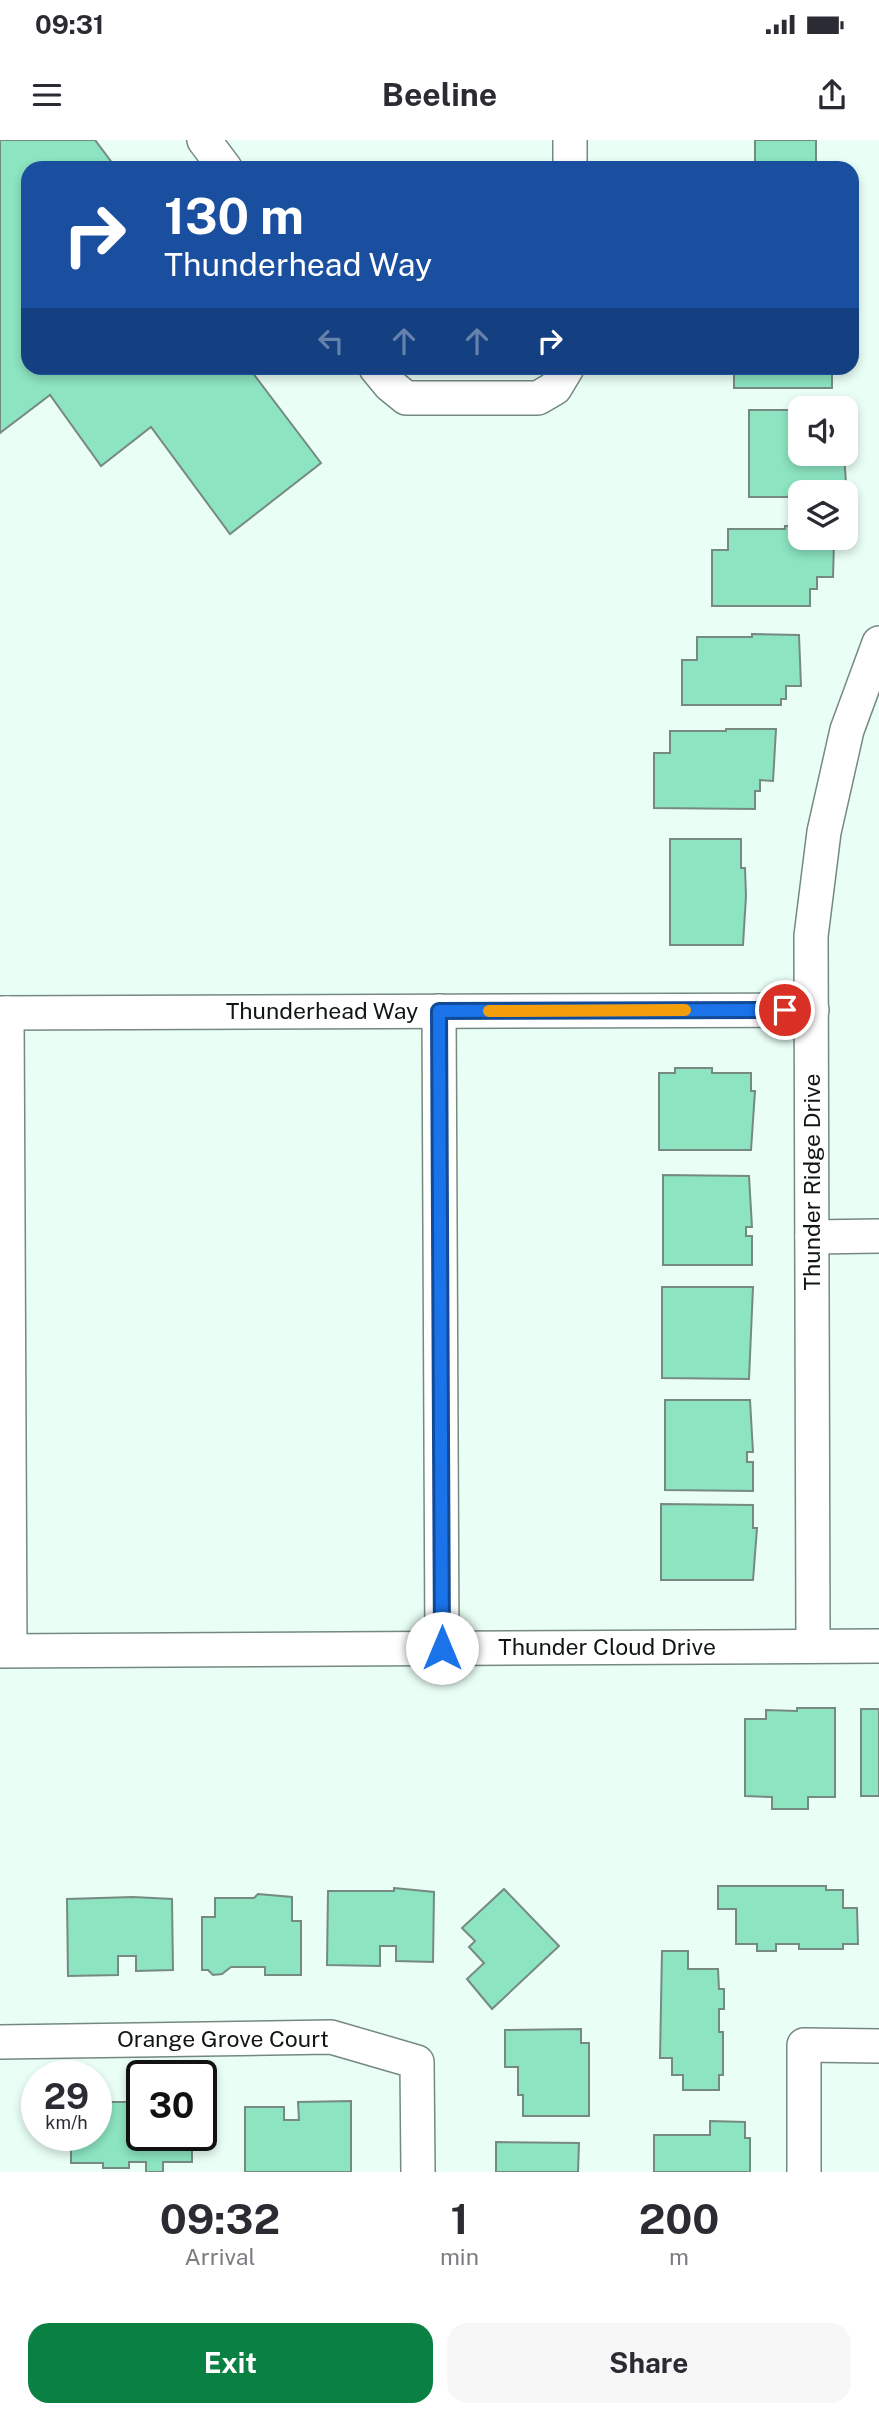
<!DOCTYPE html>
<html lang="en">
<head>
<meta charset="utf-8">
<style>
	:root { --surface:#fff; --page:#f7f7f7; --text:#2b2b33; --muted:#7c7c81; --accent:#0b8043 }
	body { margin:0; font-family:"Public Sans",sans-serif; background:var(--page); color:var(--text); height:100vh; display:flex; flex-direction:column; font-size:26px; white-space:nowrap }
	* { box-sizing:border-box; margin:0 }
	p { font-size:23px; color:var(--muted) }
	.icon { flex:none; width:38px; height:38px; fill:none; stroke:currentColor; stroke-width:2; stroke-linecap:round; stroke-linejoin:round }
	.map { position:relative; height:2032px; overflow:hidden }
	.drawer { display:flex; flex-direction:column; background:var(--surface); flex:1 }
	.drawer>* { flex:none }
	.top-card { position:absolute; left:21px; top:21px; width:838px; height:214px; border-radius:21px; box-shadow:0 4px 10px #0003; background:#1a4fa0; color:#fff; overflow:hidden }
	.fabs { position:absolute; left:788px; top:256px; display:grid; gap:14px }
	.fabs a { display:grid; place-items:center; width:70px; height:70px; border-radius:14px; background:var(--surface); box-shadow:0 4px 10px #0003; font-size:35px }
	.speed { position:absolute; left:21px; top:1920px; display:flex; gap:14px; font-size:35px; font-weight:700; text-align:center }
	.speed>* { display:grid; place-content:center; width:91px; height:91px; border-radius:50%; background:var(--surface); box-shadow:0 4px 10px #0003; line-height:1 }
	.speed small { font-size:18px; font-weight:400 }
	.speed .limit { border:4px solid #111; border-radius:10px; background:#fff; color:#111 }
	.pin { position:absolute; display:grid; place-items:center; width:60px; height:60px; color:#fff; margin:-30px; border:4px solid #fff; border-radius:50%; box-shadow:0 2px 7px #0007 }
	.me { position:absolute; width:77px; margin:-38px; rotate:0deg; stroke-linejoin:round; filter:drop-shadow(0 0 5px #0008) }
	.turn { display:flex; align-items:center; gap:24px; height:147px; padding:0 28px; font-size:32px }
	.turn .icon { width:91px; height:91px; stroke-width:2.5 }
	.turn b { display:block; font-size:49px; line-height:60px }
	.lanes { display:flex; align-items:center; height:66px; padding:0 28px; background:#0003; justify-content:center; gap:35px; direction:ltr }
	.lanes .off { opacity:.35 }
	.eta { display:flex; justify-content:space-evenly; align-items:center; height:119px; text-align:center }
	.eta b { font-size:42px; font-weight:700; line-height:49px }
	.button { display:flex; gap:14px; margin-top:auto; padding:14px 28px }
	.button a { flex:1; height:80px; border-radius:21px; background:var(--accent); color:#fff; font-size:28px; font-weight:700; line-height:80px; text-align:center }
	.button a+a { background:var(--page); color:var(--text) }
	.status { display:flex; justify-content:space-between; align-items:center; height:49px; padding:0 35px; background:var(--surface); direction:ltr }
	.status svg { height:19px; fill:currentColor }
	header { display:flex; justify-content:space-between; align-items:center; height:91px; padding:0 28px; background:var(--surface); font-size:32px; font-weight:700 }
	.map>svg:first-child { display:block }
</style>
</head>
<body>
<div class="status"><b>09:31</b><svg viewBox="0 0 49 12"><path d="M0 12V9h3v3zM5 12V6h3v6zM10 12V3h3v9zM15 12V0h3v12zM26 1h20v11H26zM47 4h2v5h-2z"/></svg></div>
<header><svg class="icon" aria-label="menu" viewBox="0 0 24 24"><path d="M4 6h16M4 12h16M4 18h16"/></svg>Beeline<svg class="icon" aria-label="share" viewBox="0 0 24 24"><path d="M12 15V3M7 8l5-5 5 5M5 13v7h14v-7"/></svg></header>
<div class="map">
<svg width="879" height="2032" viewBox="0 0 879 2032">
	<rect width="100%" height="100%" fill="#e9fef5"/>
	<!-- building -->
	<g fill="#8ce4c1" stroke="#778a82" stroke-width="2">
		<polygon points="0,0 95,0 116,28 28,28 28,228 249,228 321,323 230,394 151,287 101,326 50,255 0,293"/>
		<rect x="755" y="0" width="61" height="28"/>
		<polygon points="734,228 838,228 838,231 832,231 832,248 734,248"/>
		<polygon points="749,270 800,270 800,313 845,313 845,270 850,270 850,314 844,314 847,357 845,352 800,352 800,357 749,357"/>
		<polygon points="785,386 800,386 800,397 830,397 830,402 834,402 833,437 817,437 817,449 810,449 810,466 712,466 712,410 728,410 728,389 785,389"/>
		<polygon points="752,494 799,495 801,546 786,546 786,559 781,559 781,565 682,565 682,520 697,520 697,497 752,497"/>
		<polygon points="726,589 776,589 773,641 760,640 760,651 755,651 755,669 654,668 654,613 670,613 670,591 726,591"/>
		<polygon points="670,699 741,699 741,728 745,728 746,756 743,805 670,805"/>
		<polygon points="675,928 712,928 712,933 751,933 751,951 755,951 751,1010 659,1010 659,933 675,933"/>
		<polygon points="663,1035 749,1036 752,1087 746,1087 746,1096 752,1096 752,1125 663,1125"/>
		<polygon points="662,1147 753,1147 749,1239 662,1238"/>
		<polygon points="665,1260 750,1260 753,1312 747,1312 747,1322 753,1322 753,1351 665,1350"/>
		<polygon points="661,1364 753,1365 753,1388 757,1388 753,1440 661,1440"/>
		<polygon points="797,1568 835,1568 835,1657 808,1657 808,1669 772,1669 772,1657 745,1656 745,1579 766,1579 766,1570 797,1571"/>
		<rect x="861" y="1569" width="18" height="87"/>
		<polygon points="718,1746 826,1746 826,1750 843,1750 843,1768 857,1768 858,1804 843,1804 843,1809 799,1809 799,1804 776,1804 776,1811 757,1811 757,1804 736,1804 736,1769 718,1769"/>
		<polygon points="394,1748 434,1752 433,1822 396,1821 396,1806 380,1806 380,1826 327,1825 328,1751 394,1751"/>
		<polygon points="504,1749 559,1806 492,1869 467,1839 484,1823 469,1807 475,1801 462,1788"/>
		<polygon points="258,1754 292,1757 292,1781 301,1781 301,1835 265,1835 265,1827 231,1827 222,1834 213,1835 208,1830 202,1830 202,1777 215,1777 215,1758 254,1758"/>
		<polygon points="133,1757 172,1759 173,1830 136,1831 136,1816 118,1816 118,1835 68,1836 67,1759"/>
		<polygon points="662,1811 688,1811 688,1829 718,1829 719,1849 724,1849 724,1869 719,1869 719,1892 723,1892 723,1935 719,1935 719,1950 683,1950 683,1935 672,1935 672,1918 660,1918"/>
		<polygon points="581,1889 581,1903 589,1903 589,1976 523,1976 523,1955 518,1955 518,1927 505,1927 505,1890"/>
		<polygon points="351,1961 351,2032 245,2032 245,1967 284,1967 284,1980 299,1980 298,1962"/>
		<polygon points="96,1962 141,1962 142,1995 192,1995 192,2022 163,2022 163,2032 146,2032 146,2022 129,2022 129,2028 103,2028 103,2023 71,2023 71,1995 96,1995"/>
		<polygon points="710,1981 745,1982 745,1998 750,1998 750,2032 654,2032 654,1995 710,1995"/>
		<polygon points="496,2002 579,2003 578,2032 496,2032"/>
	</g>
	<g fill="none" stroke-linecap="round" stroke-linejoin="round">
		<defs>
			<g id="minor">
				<polyline points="204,0 225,28"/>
				<polyline points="570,28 570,0"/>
				<polyline points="376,228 390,245 406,258 538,258 555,248 567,228"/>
				<polyline points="439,871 442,1508"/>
				<polyline points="0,873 812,870"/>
				<polyline points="7,873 10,1510"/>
				<polyline points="812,1097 879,1096"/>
				<polyline points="813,1506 811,796 824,692 847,590 879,503"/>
				<polyline points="0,1511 879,1506"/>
				<polyline points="0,1902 331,1897 417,1922 418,2032"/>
				<polyline points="804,2032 804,1905 879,1906"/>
			</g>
		</defs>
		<!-- minor casing -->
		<use href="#minor" stroke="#758980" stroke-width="36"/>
		<!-- minor -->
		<use href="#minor" stroke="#fff" stroke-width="33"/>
	</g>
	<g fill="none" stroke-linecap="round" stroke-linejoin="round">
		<defs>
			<polyline id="route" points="442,1508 439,871 785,870"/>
		</defs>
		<!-- route casing -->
		<use href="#route" stroke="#114b97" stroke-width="18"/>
		<!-- route -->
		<use href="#route" stroke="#1a73e8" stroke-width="12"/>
		<!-- slow -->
		<polyline stroke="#f59e0b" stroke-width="12" points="489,871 685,870"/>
	</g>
	<g text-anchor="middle" stroke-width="6" stroke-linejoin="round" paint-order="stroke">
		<!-- street labels -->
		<g font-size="23" fill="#0f1613" stroke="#fff">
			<text x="322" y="879">Thunderhead Way</text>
			<text transform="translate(812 1042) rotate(-90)" y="8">Thunder Ridge Drive</text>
			<text x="607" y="1515">Thunder Cloud Drive</text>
			<text x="223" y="1907">Orange Grove Court</text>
		</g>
	</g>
</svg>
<div class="fabs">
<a><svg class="icon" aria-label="sound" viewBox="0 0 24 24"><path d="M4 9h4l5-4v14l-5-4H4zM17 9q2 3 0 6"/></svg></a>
<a><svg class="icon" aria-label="layers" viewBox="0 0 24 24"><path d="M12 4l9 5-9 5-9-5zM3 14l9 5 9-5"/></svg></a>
</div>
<div class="speed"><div>29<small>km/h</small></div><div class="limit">30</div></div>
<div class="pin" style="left:785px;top:870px;background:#d93025"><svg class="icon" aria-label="arrive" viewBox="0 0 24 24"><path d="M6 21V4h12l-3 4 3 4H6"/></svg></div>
<svg class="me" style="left:442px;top:1508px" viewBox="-20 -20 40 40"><circle r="19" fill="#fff"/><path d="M0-13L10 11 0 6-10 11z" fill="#1a73e8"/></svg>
<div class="top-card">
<div class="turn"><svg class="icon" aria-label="right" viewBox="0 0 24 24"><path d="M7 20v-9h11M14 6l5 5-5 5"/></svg><div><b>130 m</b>Thunderhead Way</div></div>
<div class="lanes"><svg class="icon off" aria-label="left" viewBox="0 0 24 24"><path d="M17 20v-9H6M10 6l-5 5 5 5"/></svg><svg class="icon off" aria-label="ahead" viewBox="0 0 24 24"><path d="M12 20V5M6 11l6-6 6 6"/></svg><svg class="icon off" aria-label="ahead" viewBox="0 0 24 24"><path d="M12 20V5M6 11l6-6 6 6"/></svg><svg class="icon" aria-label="right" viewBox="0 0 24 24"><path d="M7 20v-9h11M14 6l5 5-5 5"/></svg></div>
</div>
</div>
<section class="drawer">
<div class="eta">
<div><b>09:32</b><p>Arrival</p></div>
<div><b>1</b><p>min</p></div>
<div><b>200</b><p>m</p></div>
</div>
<div class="button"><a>Exit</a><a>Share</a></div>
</section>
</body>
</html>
